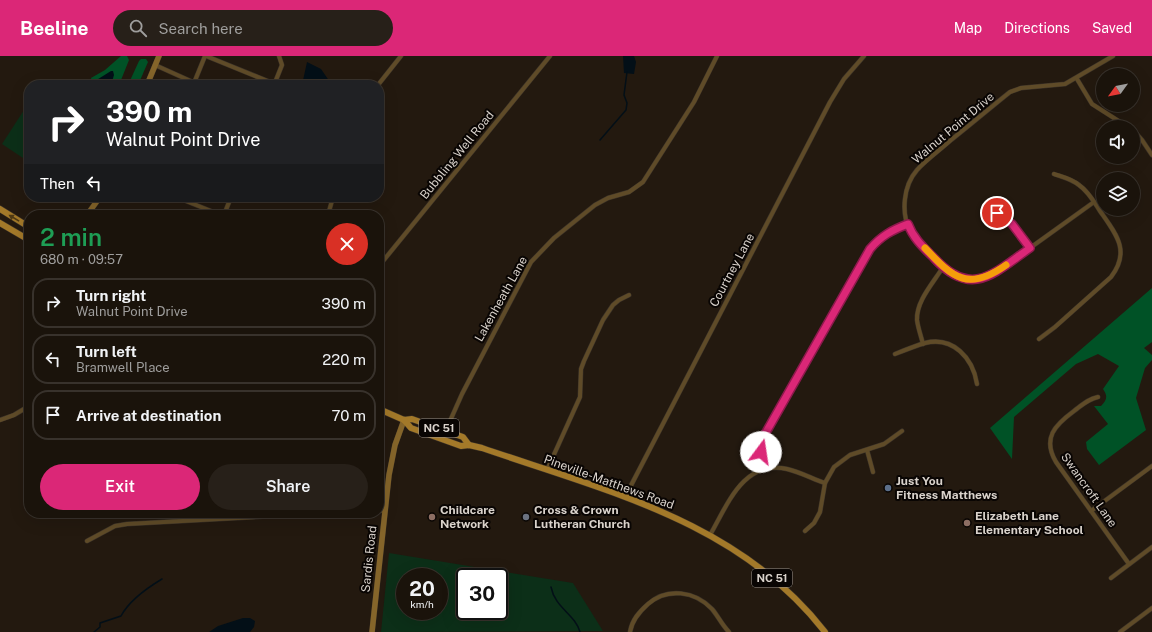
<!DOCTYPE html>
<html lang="en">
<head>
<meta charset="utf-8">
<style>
	:root { --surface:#1a130b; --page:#272019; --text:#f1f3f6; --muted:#9f9e9d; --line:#38322c; --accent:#db2777 }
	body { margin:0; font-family:"Public Sans",sans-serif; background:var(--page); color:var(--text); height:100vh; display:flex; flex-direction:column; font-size:15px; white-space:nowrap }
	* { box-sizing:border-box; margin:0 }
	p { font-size:13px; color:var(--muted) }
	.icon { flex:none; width:22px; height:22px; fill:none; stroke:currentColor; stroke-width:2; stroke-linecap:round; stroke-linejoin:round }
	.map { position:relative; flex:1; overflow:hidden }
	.side { position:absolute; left:24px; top:154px; width:360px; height:308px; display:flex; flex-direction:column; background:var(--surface); border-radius:16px; box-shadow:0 4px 16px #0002,0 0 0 1px var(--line) }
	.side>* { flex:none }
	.top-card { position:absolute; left:24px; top:24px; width:360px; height:122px; border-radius:16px; box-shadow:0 4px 16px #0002,0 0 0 1px var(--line); background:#202124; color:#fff; overflow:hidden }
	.needle { width:26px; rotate:237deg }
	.fabs { position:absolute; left:1096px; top:12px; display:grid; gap:8px }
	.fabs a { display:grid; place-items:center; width:44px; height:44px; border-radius:50%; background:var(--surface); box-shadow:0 4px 16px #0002,0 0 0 1px var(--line); font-size:20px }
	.speed { position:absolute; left:396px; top:512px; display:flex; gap:8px; font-size:20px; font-weight:700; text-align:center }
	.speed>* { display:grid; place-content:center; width:52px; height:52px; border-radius:50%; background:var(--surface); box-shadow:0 4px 16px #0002,0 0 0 1px var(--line); line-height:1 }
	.speed small { font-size:10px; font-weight:400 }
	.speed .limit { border:2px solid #111; border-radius:6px; background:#fff; color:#111 }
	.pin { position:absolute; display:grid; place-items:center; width:34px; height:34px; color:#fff; margin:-17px; border:2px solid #fff; border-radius:50%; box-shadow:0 1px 4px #0007 }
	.me { position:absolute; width:44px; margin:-22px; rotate:14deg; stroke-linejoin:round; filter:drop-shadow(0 0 3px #0008) }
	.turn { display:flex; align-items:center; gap:14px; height:84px; padding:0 16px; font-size:18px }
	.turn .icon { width:52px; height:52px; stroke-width:2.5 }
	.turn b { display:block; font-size:28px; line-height:34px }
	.then { display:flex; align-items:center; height:38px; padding:0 16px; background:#0003; gap:8px; font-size:15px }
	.round { display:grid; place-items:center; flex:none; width:42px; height:42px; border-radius:21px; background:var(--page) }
	.summary { display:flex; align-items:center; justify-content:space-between; height:68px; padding:0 16px }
	h1 { font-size:24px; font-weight:600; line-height:30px; color:#1e9e55 }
	.action { display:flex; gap:8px; margin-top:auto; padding:8px 16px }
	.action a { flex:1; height:46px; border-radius:24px; background:var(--accent); color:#fff; font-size:16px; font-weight:600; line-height:46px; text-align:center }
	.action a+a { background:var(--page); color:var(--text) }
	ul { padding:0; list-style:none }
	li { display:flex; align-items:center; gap:12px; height:50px; margin:0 8px 6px; padding:0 8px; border:2px solid var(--line); border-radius:16px }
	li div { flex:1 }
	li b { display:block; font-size:15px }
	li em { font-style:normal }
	header { display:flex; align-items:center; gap:24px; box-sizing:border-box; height:56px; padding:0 20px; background:var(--accent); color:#fff }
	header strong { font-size:19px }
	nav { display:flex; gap:22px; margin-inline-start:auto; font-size:14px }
	.search { width:280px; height:36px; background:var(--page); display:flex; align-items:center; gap:10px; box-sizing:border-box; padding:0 14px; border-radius:22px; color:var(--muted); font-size:15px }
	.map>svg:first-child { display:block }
</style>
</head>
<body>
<header>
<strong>Beeline</strong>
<div class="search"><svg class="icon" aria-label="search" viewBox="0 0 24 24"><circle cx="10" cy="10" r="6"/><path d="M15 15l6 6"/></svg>Search here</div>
<nav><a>Map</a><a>Directions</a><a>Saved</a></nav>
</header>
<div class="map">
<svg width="1152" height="576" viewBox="0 0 1152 576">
	<rect width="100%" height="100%" fill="#23190f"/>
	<!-- green -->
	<g fill="#0c2f18" fill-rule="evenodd">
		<polygon points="24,54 29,58 29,106 2,88"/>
		<path d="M 389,497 L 573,527 L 603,575 L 381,576 ZM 405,521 L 439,521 L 439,555 L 405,555 ZM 465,521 L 499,521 L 499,555 L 465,555 Z"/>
	</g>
	<!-- forest -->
	<g fill="#005226">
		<polygon points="121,0 127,0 129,4 119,29 92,29 91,22 105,14"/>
		<polygon points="141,3 146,3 148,6 138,29 128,29 139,5"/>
		<path d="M 1152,232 L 1152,286 L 1144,292 L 1152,299 L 1152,304 L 1145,312 L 1136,342 L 1146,374 L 1099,409 L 1087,393 L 1086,386 L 1108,368 L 1094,350 L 1101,350 C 1107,344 1108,340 1103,333 L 1119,310 L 1098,298 L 1076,308 L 1014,361 L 1012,403 L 990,372 Z"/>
	</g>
	<!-- water -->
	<g fill="#030f17">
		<polygon points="623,0 634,0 636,6 634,18 624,17"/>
		<polygon points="307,6 321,13 332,29 302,29"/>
		<polygon points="111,15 113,15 114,19 111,29 96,29 95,25"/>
		<polygon points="243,562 250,562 255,565 254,571 250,576 209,576 218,570"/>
	</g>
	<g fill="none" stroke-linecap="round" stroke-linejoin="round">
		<!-- stream -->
		<g stroke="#030f17" stroke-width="1.5">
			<polyline points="600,84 626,54 627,47 624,39 627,16"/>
			<path d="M 551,531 C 555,552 575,558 580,576"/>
			<path d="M 94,576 L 100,571 L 100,567 L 121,560 C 129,545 147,532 162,523"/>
		</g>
		<defs>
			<g id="street">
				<polyline points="206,0 275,28"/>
				<polyline points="155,9 195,27"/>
				<polyline points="1077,23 1092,48 1128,71"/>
				<polyline points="194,27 205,0"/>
				<polyline points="274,29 282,9 279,0"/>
				<polyline points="378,29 401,0"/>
				<polyline points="1133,74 1142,84 1152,99"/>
				<polyline points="176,141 221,159"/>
				<path d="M 1094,146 L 991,220 C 967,227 951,220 934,202 C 926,194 916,185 910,175 C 901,157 903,130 917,114 C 927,103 940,94 951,84 C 971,68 990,52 1010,36 L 1021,32 L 1065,28 L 1113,0"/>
				<path d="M 988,155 C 1009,161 1018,175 1030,192"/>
				<polyline points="224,159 231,141"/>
				<polyline points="328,159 333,141"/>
				<polyline points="379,210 550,0"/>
				<path d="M 1039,283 L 1055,271 L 1111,221 C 1131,195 1116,178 1100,155 C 1094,146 1089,136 1079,129 C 1072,123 1063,121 1054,118"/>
				<path d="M 923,288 C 921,280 918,272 917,264 C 916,245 934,226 943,211"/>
				<path d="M 895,298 C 905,294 915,290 925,287 C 953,280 973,302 977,328"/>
				<path d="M 1098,341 C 1088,343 1082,349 1074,355 C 1055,369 1042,382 1056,406 L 1129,508"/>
				<polyline points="0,364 14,359 29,350"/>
				<polyline points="446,374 462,338 531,206 554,182 595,149 608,142 629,136 643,126 694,46 717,0"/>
				<polyline points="867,394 873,416"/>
				<polyline points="765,413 761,396 765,378 870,193 886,177 908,168"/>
				<polyline points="547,414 580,341 581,313 584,305 603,264 613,249 619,244 629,239"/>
				<polyline points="625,441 830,46 844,23 864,0"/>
				<polyline points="379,455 385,454"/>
				<polyline points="1091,455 1152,410"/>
				<polyline points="805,475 814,467 820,456 825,427 834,411 850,399 884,388 902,375"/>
				<path d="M 710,479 C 728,448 743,404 787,413 C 800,416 813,423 825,427"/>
				<polyline points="87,485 115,470 127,468 329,457"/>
				<polyline points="1111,522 1152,491"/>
				<path d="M 630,576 C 632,564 639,556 648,548 C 667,531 695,535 712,553 C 718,560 722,569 729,576"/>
				<polyline points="1120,576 1152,552"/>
			</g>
			<g id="secondary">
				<polyline points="147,29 159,0"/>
				<polyline points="87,159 100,141"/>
				<polyline points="372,576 389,419 395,389 404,364"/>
			</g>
			<g id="primary">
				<polyline points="0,153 29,171"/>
				<polyline points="0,167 29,184"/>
				<polyline points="379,353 404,364 412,363 463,381 469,389"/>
				<path d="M 404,364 L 411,372 L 461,390 L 469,389 L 482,392 C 607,435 740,466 825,576"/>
			</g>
		</defs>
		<!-- street casing -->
		<use href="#street" stroke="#3c3329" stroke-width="5"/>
		<!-- secondary casing -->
		<use href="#secondary" stroke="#3c3329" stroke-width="6"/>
		<!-- primary casing -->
		<use href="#primary" stroke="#3c3329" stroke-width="7"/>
		<!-- street -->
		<use href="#street" stroke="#5f4b28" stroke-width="4"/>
		<!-- secondary -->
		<use href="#secondary" stroke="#85652a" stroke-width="5.5"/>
		<!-- primary -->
		<use href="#primary" stroke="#a37929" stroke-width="6"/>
	</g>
	<!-- one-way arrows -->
	<defs><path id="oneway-solid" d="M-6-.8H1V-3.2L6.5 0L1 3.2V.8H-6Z"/></defs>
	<use fill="#4e3914" href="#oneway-solid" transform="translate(14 162) rotate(-149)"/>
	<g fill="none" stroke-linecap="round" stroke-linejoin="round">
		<defs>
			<path id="route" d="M 761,396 L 765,378 L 870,193 C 881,180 892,174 908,168 C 913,182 924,192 934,202 C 972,243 994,217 1030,192 L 1012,168 L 997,157"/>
		</defs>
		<!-- route casing -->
		<use href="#route" stroke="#8e194d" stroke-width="10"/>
		<!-- route -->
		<use href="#route" stroke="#db2777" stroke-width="7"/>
		<!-- slow -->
		<path stroke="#f59e0b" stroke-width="7" d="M 925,192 C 953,222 968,236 1006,209"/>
	</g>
	<!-- markers -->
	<circle fill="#5c6f8a" stroke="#090503" stroke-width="1.5" cx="888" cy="432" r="4"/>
	<g fill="#8d6e63" stroke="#090503" stroke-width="1.5">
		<circle cx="432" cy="461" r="4"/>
		<circle cx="967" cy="467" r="4"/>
	</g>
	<circle fill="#6b7280" stroke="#090503" stroke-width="1.5" cx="526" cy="461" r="4"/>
	<g text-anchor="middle" stroke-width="4" stroke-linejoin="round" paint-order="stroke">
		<!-- shield labels -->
		<g fill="#090503" stroke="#9b948f" stroke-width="1">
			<rect x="419" y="363" width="40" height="18" rx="3"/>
			<rect x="752" y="513" width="40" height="18" rx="3"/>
		</g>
		<g font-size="11" font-weight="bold" fill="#d9d2cb">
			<text x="439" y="376">NC 51</text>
			<text x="772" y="526">NC 51</text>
		</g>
		<!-- street labels -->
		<g font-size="12" fill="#d9d2cb" stroke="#090503">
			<text transform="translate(953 72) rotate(-40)" y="4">Walnut Point Drive</text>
			<text transform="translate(457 99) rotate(-51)" y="4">Bubbling Well Road</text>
			<text transform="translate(732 214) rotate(-62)" y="4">Courtney Lane</text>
			<text transform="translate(501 243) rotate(-61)" y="4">Lakenheath Lane</text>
			<text transform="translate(609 426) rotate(20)" y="4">Pineville-Matthews Road</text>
			<text transform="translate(1089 434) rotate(55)" y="4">Swancroft Lane</text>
			<text transform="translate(369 503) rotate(-84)" y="4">Sardis Road</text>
		</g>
		<!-- poi labels -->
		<g font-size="12" font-weight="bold" fill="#d9d2cb" stroke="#090503" text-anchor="start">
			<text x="896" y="429">Just You<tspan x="896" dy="14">Fitness Matthews</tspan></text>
			<text x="440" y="458">Childcare<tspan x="440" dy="14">Network</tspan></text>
			<text x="534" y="458">Cross &amp; Crown<tspan x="534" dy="14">Lutheran Church</tspan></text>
			<text x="975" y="464">Elizabeth Lane<tspan x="975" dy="14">Elementary School</tspan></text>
		</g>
	</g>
</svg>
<div class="fabs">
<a><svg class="needle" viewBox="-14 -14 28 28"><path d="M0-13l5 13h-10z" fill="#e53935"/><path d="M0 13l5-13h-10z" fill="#9f9e9d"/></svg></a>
<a><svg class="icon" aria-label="sound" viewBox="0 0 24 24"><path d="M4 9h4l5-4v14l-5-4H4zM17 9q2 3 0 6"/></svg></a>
<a><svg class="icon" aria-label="layers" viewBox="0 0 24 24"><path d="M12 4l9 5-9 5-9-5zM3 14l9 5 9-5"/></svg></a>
</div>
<div class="speed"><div>20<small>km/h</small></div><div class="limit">30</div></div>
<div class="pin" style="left:997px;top:157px;background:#d93025"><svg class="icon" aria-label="arrive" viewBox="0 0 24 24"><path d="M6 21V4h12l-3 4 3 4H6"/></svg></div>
<svg class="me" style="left:761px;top:396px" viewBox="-20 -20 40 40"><circle r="19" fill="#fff"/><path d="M0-13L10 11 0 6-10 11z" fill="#db2777"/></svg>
<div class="top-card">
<div class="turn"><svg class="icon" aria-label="right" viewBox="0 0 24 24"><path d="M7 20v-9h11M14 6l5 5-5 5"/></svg><div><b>390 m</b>Walnut Point Drive</div></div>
<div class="then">Then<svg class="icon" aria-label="left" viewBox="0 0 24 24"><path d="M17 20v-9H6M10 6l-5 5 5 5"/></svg></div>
</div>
<section class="side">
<div class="summary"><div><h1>2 min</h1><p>680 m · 09:57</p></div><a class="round" style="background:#d93025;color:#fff"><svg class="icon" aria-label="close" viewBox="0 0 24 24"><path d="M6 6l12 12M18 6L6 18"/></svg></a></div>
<ul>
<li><svg class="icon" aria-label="right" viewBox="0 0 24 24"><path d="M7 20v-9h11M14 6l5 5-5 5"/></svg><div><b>Turn right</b><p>Walnut Point Drive</p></div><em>390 m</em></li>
<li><svg class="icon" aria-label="left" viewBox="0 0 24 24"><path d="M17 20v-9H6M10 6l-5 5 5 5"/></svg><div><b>Turn left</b><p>Bramwell Place</p></div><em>220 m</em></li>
<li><svg class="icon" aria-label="arrive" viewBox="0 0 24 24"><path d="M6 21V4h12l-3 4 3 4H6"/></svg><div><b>Arrive at destination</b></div><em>70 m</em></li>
</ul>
<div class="action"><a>Exit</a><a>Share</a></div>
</section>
</div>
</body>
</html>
